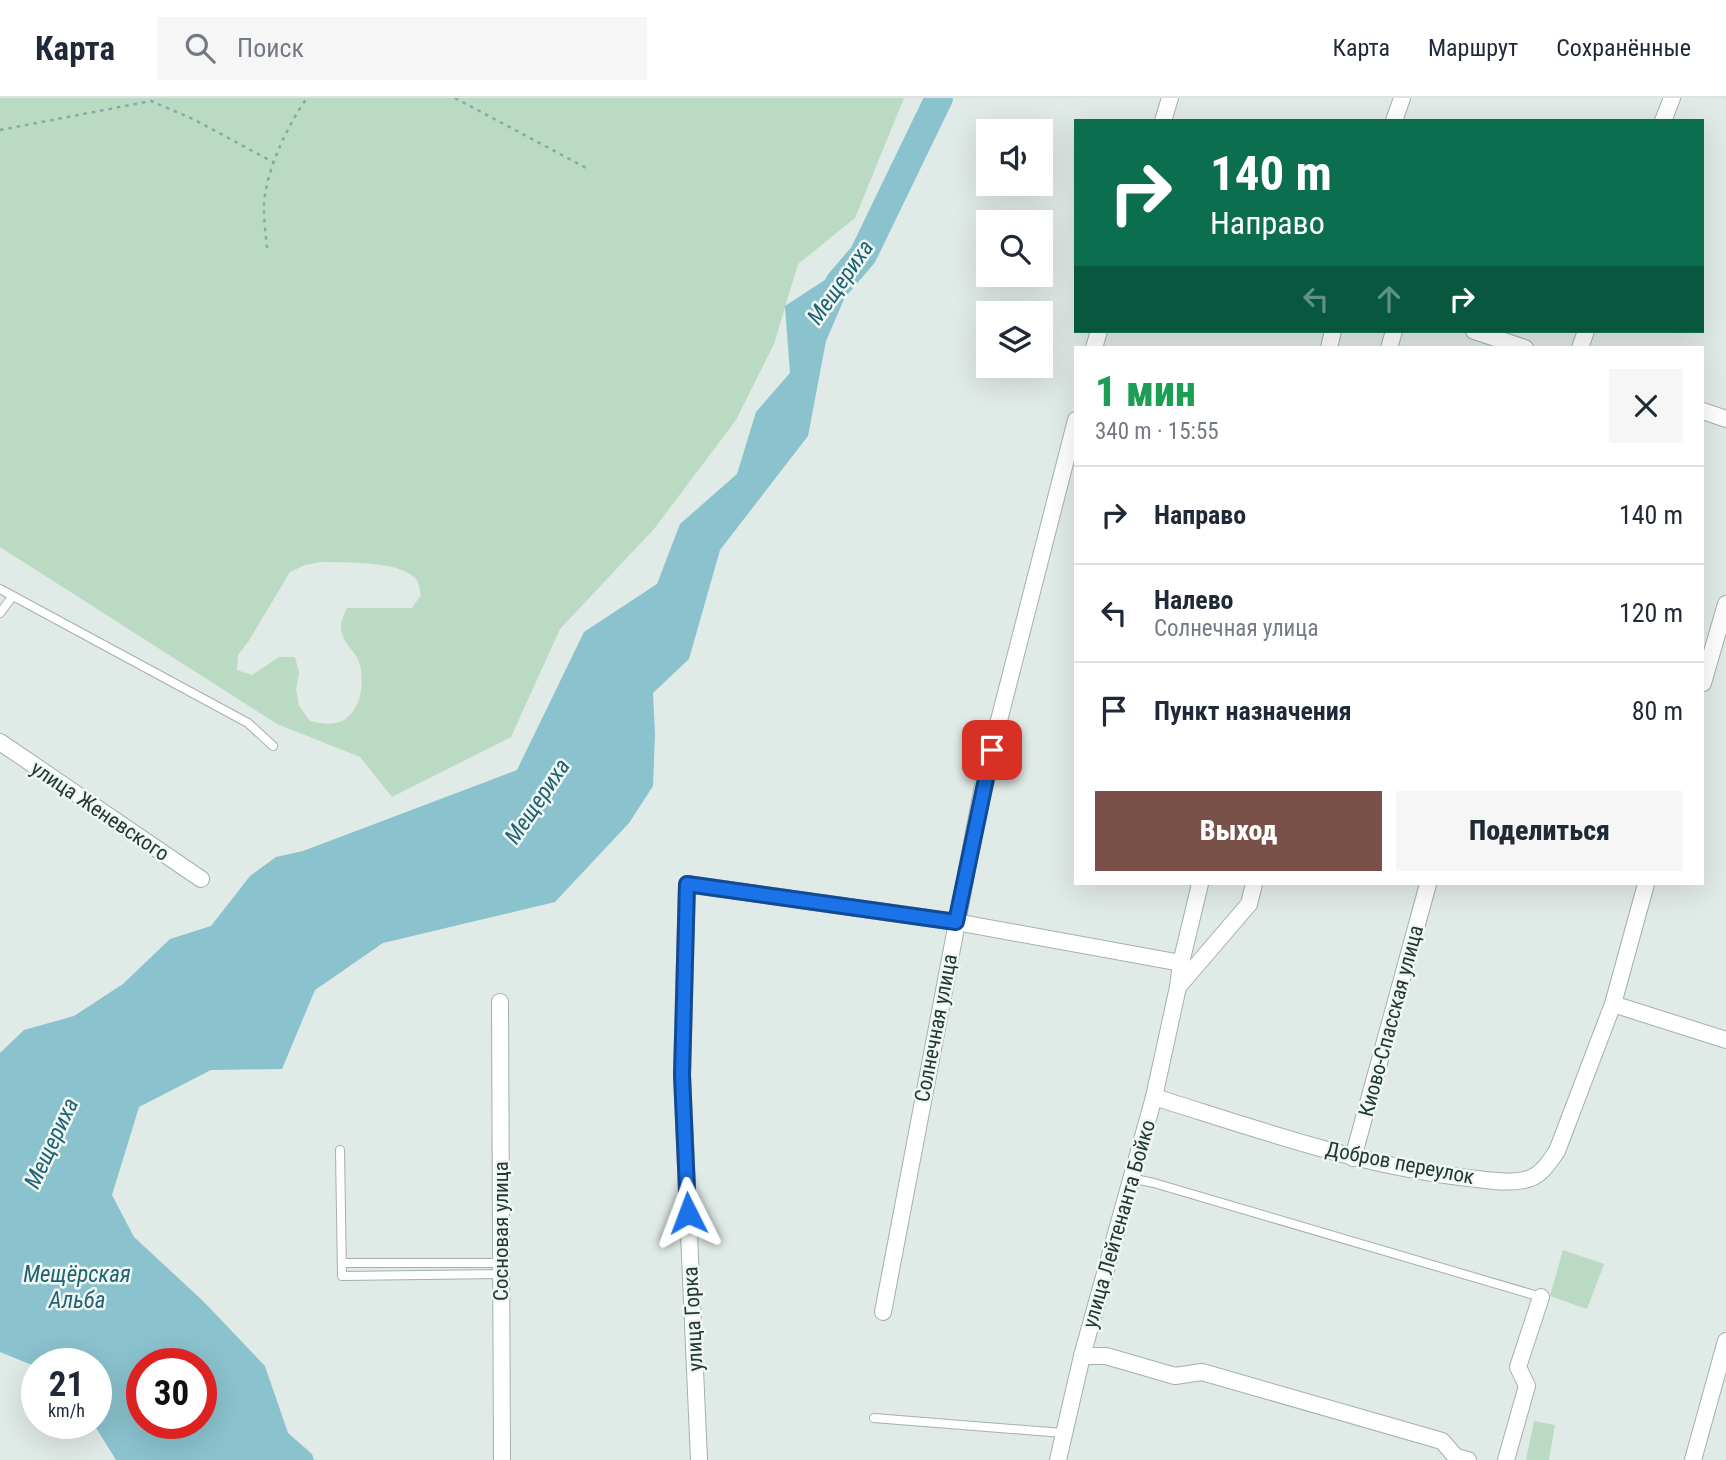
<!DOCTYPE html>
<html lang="ru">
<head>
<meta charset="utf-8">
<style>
	:root { --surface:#fff; --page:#f6f6f7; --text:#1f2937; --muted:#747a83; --line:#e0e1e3; --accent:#7a5149 }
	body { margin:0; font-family:"Roboto Condensed",sans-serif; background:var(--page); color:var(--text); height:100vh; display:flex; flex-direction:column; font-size:26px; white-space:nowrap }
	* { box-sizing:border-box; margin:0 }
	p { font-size:23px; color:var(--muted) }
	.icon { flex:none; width:38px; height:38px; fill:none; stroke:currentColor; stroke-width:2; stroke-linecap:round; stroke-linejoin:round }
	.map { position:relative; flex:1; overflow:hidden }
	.sheet { position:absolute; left:1074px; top:248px; width:630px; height:539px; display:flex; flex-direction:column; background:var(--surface); border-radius:0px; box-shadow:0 7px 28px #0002 }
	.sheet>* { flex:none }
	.guide { position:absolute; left:1074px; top:21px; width:630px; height:214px; border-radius:0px; box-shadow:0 7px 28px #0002; background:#0b6e4f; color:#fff; overflow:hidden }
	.controls { position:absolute; left:976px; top:21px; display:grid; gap:14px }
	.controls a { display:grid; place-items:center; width:77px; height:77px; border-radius:0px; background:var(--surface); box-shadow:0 7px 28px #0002; font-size:35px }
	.speed { position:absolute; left:21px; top:1250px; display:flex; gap:14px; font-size:35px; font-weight:700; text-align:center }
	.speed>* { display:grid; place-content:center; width:91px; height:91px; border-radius:50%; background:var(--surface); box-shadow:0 7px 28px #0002; line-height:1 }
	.speed small { font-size:18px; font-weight:400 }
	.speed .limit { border:10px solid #d22; background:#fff; color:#111 }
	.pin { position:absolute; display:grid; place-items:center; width:60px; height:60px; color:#fff; margin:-30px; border-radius:14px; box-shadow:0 4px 10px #0006 }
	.me { position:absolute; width:77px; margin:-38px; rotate:357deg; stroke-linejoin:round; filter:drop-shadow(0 0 5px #0008) }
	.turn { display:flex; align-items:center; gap:24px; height:147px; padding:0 21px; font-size:32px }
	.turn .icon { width:91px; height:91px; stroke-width:2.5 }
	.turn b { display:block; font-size:49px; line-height:60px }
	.lanes { display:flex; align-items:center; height:66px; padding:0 21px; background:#0003; justify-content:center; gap:35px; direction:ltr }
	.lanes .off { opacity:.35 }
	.round { display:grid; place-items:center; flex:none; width:74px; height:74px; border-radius:0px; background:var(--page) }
	.summary { display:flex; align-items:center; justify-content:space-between; height:119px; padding:0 21px }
	h1 { font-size:42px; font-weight:800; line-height:52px; color:#1e9e55 }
	.action { display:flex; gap:14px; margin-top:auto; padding:14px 21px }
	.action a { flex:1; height:80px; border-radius:0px; background:var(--accent); color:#fff; font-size:28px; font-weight:800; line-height:80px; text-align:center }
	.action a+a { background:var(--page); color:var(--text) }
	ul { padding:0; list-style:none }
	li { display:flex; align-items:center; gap:21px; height:98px; padding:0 21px; border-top:2px solid var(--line) }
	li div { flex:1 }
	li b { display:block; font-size:26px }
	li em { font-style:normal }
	header { display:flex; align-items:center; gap:42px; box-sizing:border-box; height:98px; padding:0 35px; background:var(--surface); border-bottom:2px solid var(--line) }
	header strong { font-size:33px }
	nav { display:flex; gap:38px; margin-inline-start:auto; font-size:24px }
	.search { width:490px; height:63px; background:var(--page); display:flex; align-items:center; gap:18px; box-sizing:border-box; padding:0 24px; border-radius:0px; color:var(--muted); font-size:26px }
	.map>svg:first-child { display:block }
</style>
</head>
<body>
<header>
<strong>Карта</strong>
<div class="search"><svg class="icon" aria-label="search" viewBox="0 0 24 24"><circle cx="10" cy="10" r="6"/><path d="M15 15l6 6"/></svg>Поиск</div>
<nav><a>Карта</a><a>Маршрут</a><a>Сохранённые</a></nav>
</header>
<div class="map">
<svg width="1726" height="1362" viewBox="0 0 1726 1362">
	<rect width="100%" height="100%" fill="#e0eae6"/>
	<!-- green -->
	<g fill="#badac3" fill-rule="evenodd">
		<path d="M 0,0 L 904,0 L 855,120 L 798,166 L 774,246 L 736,322 L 654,431 L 560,531 L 511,639 L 392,699 L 360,659 L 277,626 L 0,449 ZM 321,464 C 345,465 399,462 416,481 C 419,484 420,492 421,497 L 412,510 L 347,510 C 343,519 339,527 342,536 C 345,547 356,554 359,564 C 365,583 362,613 342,623 C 332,628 320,625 310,623 L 299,608 L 296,592 L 299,575 L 295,559 L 279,559 L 252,577 L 237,572 L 238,557 L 248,544 L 290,474 L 305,467 Z"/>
		<polygon points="1563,1152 1604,1166 1587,1211 1550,1198"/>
		<polygon points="1534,1323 1555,1327 1549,1362 1526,1362"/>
	</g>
	<!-- water -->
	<path fill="#8ac2cd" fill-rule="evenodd" d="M 863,157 L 826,243 L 808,338 L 720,452 L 689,561 L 653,595 L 655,636 L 653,688 L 629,725 L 555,804 L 383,845 L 315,892 L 282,971 L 211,972 L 139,1009 L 112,1097 L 134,1139 L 203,1203 L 265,1268 L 288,1335 L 312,1356 L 314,1362 L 116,1362 L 93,1325 L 96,1325 L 96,1265 L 37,1265 L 37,1269 L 0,1254 L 0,955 L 24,932 L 74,918 L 123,886 L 170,841 L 211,828 L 250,778 L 276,759 L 303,753 L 517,672 L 584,534 L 657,486 L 680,426 L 737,376 L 756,314 L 790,275 L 785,208 ZM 142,1265 L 201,1265 L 201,1325 L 142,1325 Z"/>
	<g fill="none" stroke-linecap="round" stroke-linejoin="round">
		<!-- river -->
		<polyline stroke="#8ac2cd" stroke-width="28" points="839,185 863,157 939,0"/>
		<defs>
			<g id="lane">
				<polyline points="0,491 248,625 273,648"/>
				<polyline points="0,515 12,499"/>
				<polyline points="340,1052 342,1178 501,1176"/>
				<polyline points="1130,1080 1154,1085 1541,1199"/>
				<polyline points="342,1165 501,1165"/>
				<polyline points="874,1320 1063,1335"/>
			</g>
			<g id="street">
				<polyline points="1163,23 1170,0"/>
				<polyline points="1394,23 1402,0"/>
				<polyline points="1663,23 1672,0"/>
				<polyline points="1474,233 1525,250"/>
				<polyline points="1094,250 1099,233"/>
				<polyline points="1329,250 1333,233"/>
				<polyline points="1389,250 1394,233"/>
				<polyline points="1580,250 1586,233"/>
				<polyline points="1703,313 1726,321"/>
				<polyline points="1703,585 1726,506"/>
				<polyline points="0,644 201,781"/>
				<polyline points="1178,889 1249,806 1254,786"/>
				<polyline points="500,904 502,1362"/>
				<polyline points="1613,906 1726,942"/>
				<path d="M 1154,999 C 1257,1031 1360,1068 1468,1080 C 1488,1082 1512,1087 1531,1080 C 1543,1075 1550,1063 1557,1053 L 1613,906 L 1646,786"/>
				<polyline points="1353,1060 1428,786"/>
				<polyline points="883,1214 985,677 1076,322"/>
				<polyline points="1082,1258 1106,1258 1175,1278 1202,1274 1442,1343 1456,1359 1468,1362"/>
				<polyline points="699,1362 682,977 687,786 956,824 1181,865"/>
				<polyline points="1058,1362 1082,1258 1154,999 1178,889 1181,865 1200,786"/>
				<polyline points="1506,1362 1527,1288 1518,1269 1541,1199"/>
				<polyline points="1693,1362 1726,1243"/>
			</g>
		</defs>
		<!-- lane casing -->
		<use href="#lane" stroke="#a3b1ad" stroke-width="10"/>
		<!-- street casing -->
		<use href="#street" stroke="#a3b1ad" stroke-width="18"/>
		<!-- path -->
		<g stroke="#82ac9f" stroke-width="2.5" stroke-dasharray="3.5 5" stroke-linecap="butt">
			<polyline points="455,0 590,72"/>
			<polyline points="0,32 151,3 193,21 273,64"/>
			<path d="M 267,150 C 266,138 264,124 264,112 C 263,78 288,26 307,0"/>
		</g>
		<!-- lane -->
		<use href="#lane" stroke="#fff" stroke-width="8"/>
		<!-- street -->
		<use href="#street" stroke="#fff" stroke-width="16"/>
	</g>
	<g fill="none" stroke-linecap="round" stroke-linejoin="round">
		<defs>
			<polyline id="route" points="688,1115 682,977 687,786 956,824 992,652"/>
		</defs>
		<!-- route casing -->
		<use href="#route" stroke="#114b97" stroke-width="18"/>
		<!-- route -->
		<use href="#route" stroke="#1a73e8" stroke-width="12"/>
	</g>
	<g text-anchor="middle" stroke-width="5" stroke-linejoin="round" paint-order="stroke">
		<!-- street labels -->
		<g font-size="21" fill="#223933" stroke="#f0f7f4">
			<text transform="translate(100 713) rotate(34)" y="7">улица Женевского</text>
			<text transform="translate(1391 923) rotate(-75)" y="7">Киово-Спасская улица</text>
			<text transform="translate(936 930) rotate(-79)" y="7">Солнечная улица</text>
			<text transform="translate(1400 1065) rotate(11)" y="7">Добров переулок</text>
			<text transform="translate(1119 1126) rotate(-74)" y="7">улица Лейтенанта Бойко</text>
			<text transform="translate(501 1133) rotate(-90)" y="7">Сосновая улица</text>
			<text transform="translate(693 1221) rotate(-93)" y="7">улица Горка</text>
		</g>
		<!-- water labels -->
		<g font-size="23" font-style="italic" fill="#1f6372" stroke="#f0f7f4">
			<text transform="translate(840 184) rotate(-55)" y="8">Мещериха</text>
			<text transform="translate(537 703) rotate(-56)" y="8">Мещериха</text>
			<text transform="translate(51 1045) rotate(-65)" y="8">Мещериха</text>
			<text x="77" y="1184">Мещёрская<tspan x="77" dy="26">Альба</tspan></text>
		</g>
	</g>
</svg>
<div class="controls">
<a><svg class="icon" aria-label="sound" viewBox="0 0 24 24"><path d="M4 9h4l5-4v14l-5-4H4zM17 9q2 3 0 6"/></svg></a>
<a><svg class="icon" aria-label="search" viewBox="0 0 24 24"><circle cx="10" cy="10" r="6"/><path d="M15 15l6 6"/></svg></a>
<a><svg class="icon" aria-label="layers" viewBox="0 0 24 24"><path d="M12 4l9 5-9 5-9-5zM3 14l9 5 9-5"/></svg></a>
</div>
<div class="speed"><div>21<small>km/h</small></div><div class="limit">30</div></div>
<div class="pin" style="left:992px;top:652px;background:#d93025"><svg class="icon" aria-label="arrive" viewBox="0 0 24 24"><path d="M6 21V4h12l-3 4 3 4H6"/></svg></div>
<svg class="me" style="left:688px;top:1115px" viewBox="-20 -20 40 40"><path d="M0-17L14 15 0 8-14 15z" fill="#1a73e8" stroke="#fff" stroke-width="4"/></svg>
<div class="guide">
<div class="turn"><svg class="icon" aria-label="right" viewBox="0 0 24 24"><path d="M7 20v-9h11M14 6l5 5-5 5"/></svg><div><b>140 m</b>Направо</div></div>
<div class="lanes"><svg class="icon off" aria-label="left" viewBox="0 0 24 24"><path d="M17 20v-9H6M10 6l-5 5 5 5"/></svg><svg class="icon off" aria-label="ahead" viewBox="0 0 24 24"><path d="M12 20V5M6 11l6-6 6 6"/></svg><svg class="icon" aria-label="right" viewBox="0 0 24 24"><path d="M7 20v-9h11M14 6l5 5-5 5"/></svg></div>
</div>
<section class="sheet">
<div class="summary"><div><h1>1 мин</h1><p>340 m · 15:55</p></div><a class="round"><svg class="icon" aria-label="close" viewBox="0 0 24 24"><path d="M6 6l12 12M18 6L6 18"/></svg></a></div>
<ul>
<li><svg class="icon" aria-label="right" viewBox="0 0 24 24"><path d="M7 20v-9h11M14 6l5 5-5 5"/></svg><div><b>Направо</b></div><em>140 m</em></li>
<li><svg class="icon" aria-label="left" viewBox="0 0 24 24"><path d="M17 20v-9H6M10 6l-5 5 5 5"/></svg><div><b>Налево</b><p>Солнечная улица</p></div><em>120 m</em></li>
<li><svg class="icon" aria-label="arrive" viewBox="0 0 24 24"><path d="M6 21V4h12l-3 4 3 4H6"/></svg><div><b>Пункт назначения</b></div><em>80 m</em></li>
</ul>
<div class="action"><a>Выход</a><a>Поделиться</a></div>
</section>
</div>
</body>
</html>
